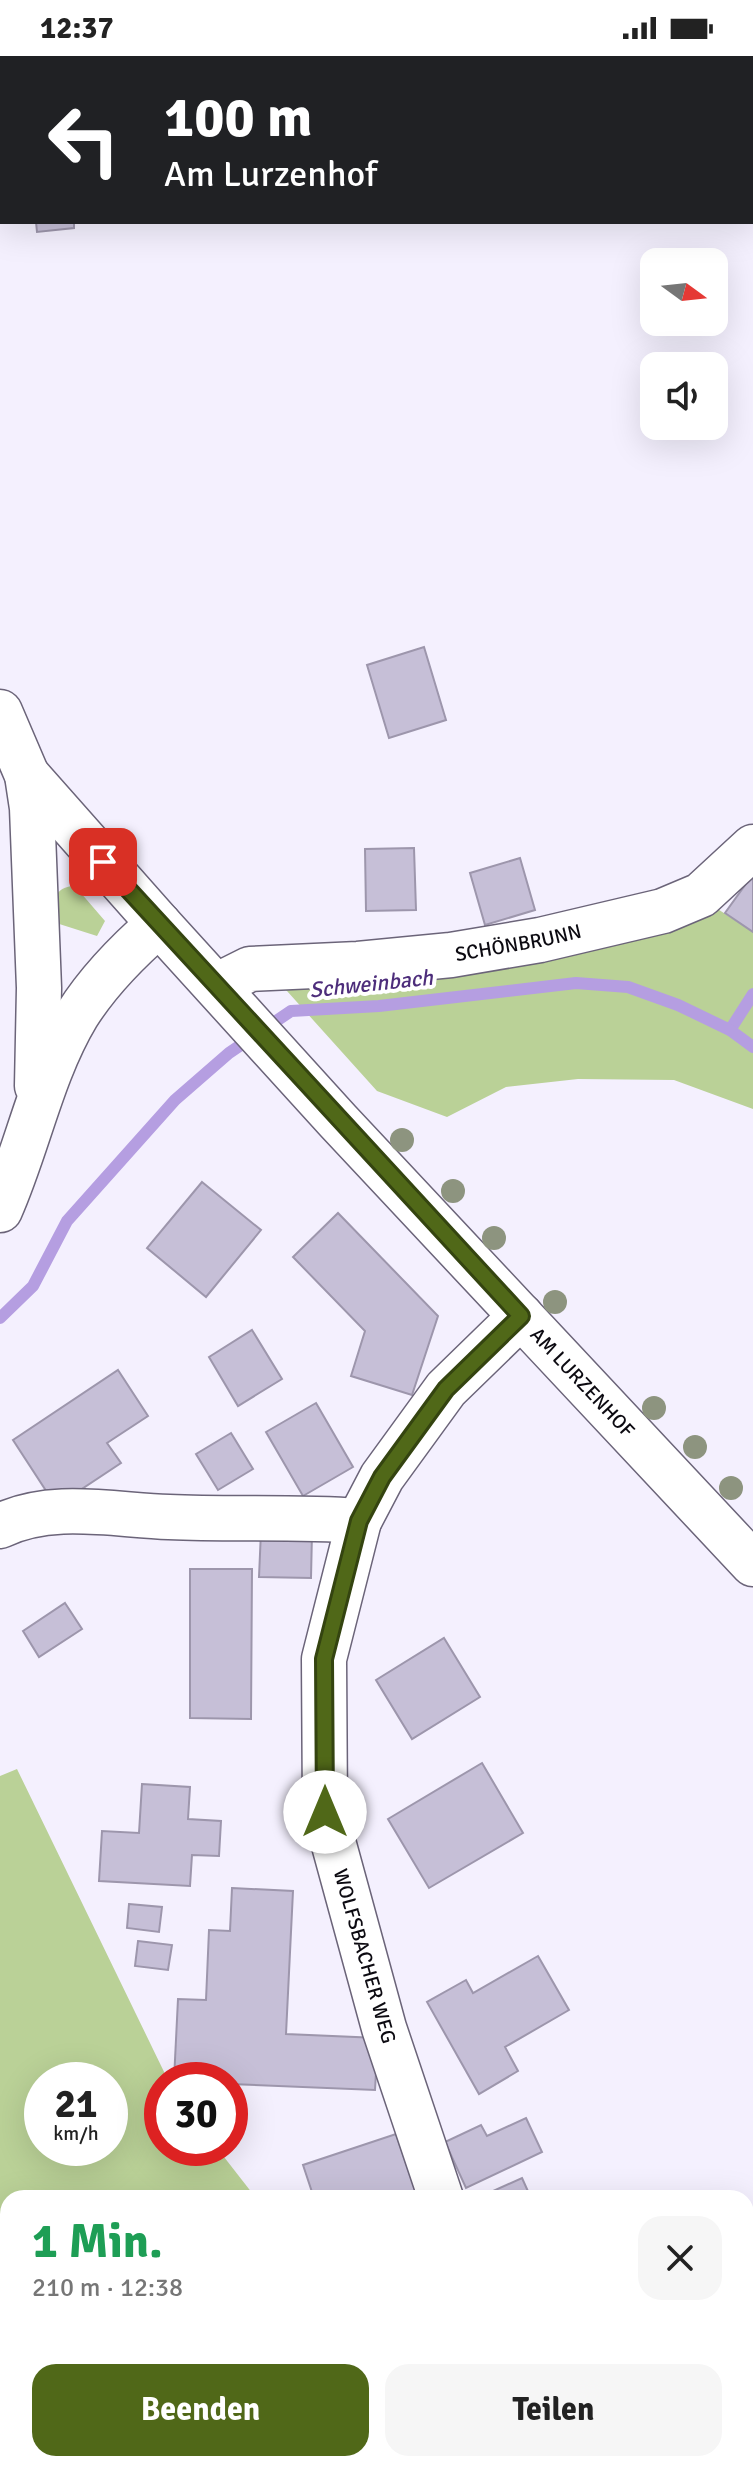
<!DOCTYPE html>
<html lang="de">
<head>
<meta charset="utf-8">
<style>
	:root { --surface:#fff; --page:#f6f6f6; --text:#222; --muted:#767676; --accent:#506818 }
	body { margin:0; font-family:Signika,sans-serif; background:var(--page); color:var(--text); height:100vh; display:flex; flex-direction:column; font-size:30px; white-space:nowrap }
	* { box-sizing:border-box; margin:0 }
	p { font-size:26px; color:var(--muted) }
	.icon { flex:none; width:44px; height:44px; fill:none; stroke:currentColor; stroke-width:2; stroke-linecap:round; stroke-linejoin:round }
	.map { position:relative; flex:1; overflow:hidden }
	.side { position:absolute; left:0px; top:2134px; width:754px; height:282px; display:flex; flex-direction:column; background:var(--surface); border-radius:24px 24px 0 0; box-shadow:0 8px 32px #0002 }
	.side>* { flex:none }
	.guide { position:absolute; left:0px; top:0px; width:754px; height:168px; box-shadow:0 8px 32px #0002; background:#202124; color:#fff; overflow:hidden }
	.needle { width:52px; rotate:105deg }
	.controls { position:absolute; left:640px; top:192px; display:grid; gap:16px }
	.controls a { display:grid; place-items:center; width:88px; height:88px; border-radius:16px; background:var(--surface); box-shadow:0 8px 32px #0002; font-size:40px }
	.speed { position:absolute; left:24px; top:2006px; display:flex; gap:16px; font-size:40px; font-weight:700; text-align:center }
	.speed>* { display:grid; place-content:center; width:104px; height:104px; border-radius:50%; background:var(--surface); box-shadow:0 8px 32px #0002; line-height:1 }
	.speed small { font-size:20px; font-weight:400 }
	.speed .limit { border:12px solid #d22; background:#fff; color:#111 }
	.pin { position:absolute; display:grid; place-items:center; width:68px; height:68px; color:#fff; margin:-34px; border-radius:16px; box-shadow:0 4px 12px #0006 }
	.me { position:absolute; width:88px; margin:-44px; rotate:0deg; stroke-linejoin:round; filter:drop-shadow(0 0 6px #0008) }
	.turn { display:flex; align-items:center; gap:28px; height:168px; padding:0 32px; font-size:36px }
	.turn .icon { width:104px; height:104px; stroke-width:2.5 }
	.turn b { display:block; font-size:56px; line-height:68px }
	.round { display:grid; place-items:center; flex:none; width:84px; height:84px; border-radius:24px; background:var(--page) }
	.summary { display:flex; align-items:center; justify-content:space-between; height:136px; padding:0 32px }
	h1 { font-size:48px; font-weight:700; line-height:60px; color:#1e9e55 }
	.primary-button { display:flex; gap:16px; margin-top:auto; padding:16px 32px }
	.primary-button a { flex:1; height:92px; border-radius:24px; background:var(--accent); color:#fff; font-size:32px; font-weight:700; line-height:92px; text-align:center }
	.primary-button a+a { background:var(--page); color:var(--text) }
	.status { display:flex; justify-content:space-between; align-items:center; height:56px; padding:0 40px; background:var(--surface); direction:ltr }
	.status svg { height:22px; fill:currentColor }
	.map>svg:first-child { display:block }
</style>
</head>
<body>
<div class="status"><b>12:37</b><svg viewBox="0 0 49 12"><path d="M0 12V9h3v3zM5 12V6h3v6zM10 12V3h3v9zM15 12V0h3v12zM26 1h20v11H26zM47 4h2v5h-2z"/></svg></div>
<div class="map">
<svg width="753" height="2415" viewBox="0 0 753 2415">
	<rect width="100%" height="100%" fill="#f4f0fe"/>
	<!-- green -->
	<g fill="#bad197" fill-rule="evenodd">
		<path d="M 71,830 L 80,836 L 105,865 L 97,880 L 53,866 C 53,849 51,834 71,830 Z"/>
		<polygon points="710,848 753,876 753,1053 674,1024 578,1023 506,1031 447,1061 377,1035 287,935 250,913"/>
		<path d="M 17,1713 L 168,2024 L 162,2024 L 162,2092 L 217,2092 L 256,2142 L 8,2142 L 8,2408 L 385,2408 L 392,2415 L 0,2415 L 0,1720 ZM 110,2024 L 110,2092 L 42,2092 L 42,2024 Z"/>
		<polygon points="753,2295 753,2415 626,2415 624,2408 746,2408 746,2300"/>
	</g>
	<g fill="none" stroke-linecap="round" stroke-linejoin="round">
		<!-- stream -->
		<g stroke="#b59ee1" stroke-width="12">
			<polyline points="730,974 753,938"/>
			<polyline points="0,1262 33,1230 67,1165 175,1044 229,997 291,955 379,950 576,927 628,931 678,949 730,974 753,991"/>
		</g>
	</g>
	<!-- building -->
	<g fill="#c6bfd7" stroke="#9d96ac" stroke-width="2">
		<polygon points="36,166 74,166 74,172 37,176"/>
		<polygon points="424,591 446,664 389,682 367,609"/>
		<polygon points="414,792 416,854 366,855 365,793"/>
		<polygon points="520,802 535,854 485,869 470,817"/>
		<polygon points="753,818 753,876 725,857"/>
		<polygon points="202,1126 261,1174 206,1241 147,1192"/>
		<polygon points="338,1157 438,1260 412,1339 351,1320 365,1275 293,1201"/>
		<polygon points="252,1274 282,1323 238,1350 209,1301"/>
		<polygon points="118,1314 148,1360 107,1387 121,1407 56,1450 13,1384"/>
		<polygon points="316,1347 353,1411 303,1440 266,1376"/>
		<polygon points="231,1377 253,1413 218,1434 196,1398"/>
		<polygon points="261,1475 312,1477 311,1522 259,1521"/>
		<polygon points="190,1513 252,1513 251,1663 190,1662"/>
		<polygon points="65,1547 82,1573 39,1601 23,1575"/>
		<polygon points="444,1582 480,1641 412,1683 376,1624"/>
		<polygon points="482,1707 523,1777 429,1832 388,1763"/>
		<polygon points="142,1728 190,1731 188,1763 221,1765 219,1800 192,1799 190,1830 99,1825 102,1775 139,1777"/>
		<polygon points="232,1832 293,1835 286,1978 378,1982 375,2034 230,2028 230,2024 174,2024 178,1943 206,1944 209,1874 230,1875"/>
		<polygon points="129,1848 162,1851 159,1876 127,1872"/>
		<polygon points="138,1885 172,1889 168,1914 135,1910"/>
		<polygon points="538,1900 569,1954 505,1991 518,2015 479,2038 427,1946 466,1924 473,1937"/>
		<polygon points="526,2062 542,2096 466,2132 445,2086 481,2069 487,2080"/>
		<polygon points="396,2078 418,2142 314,2142 303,2109"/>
		<polygon points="522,2122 531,2142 483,2142 482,2140"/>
		<polygon points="545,2408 574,2408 576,2415 548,2415"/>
	</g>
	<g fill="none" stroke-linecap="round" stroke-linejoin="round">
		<defs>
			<g id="minor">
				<polyline points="752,12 753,12"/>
				<polyline points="0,107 2,106"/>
				<path id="s1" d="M 159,868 L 338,1065 L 753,1508"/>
				<path id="s2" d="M 216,930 L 250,913 L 358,908 L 451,899 L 540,884 L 663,855 L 701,839 L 753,791"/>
				<path d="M 0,1470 C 51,1445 113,1459 169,1461 C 232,1464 295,1460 359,1465"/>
				<polyline points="441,2142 384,1972 325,1756 324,1603 359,1465 382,1421 446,1333 521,1260"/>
				<polyline points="530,2408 532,2415"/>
			</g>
			<g id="major">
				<polyline points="0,656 27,719 32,752 39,932 37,1030"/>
				<path d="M 0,1154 C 28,1091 41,1019 77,959 C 99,924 129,894 159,868 L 27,719"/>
			</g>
		</defs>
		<!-- minor casing -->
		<use href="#minor" stroke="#6b6479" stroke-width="47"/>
		<!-- major casing -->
		<use href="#major" stroke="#6b6479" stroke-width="47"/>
		<!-- minor -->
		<use href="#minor" stroke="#fff" stroke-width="44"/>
		<!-- major -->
		<use href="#major" stroke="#fff" stroke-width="44"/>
	</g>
	<!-- trees -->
	<g fill="#8d947f">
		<circle cx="402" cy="1084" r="12"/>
		<circle cx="453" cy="1135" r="12"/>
		<circle cx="494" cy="1182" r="12"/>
		<circle cx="555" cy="1246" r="12"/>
		<circle cx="654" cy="1352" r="12"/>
		<circle cx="695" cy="1391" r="12"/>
		<circle cx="731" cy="1432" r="12"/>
	</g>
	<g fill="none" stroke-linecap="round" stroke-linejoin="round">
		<defs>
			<polyline id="route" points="103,806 521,1260 446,1333 382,1421 359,1465 324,1603 325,1756"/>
		</defs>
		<!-- route casing -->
		<use href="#route" stroke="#344410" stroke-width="20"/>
		<!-- route -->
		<use href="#route" stroke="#506818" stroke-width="14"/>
	</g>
	<g text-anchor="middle" stroke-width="8" stroke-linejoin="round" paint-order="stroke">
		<!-- street labels -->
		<g font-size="20" fill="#0c0a11" stroke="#fff">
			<text dy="7" stroke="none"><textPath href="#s2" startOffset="308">SCHÖNBRUNN</textPath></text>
			<text dy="7" stroke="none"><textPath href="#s1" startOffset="624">AM LURZENHOF</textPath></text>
			<text transform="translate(365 1900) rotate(74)" y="7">WOLFSBACHER WEG</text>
		</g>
		<!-- water labels -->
		<g font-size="22" font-style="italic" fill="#4d2d7b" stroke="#fff">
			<text transform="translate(371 927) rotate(-6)" y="8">Schweinbach</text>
		</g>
	</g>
</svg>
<div class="controls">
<a><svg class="needle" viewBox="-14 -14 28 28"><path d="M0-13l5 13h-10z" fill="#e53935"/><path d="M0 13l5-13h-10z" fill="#767676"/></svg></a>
<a><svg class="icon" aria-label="sound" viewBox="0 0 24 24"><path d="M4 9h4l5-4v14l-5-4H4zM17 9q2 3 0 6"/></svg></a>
</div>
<div class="speed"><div>21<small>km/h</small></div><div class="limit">30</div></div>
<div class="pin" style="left:103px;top:806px;background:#d93025"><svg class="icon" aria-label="arrive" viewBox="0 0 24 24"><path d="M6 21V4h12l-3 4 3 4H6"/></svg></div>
<svg class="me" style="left:325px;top:1756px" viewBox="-20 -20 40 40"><circle r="19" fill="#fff"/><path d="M0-13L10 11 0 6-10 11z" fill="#506818"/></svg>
<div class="guide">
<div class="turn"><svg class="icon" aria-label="left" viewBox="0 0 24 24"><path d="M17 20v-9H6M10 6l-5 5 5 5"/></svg><div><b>100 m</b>Am Lurzenhof</div></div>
</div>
<section class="side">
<div class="summary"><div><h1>1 Min.</h1><p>210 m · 12:38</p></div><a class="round"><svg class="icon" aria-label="close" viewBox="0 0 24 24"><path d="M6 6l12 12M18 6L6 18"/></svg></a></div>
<div class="primary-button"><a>Beenden</a><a>Teilen</a></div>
</section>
</div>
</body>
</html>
